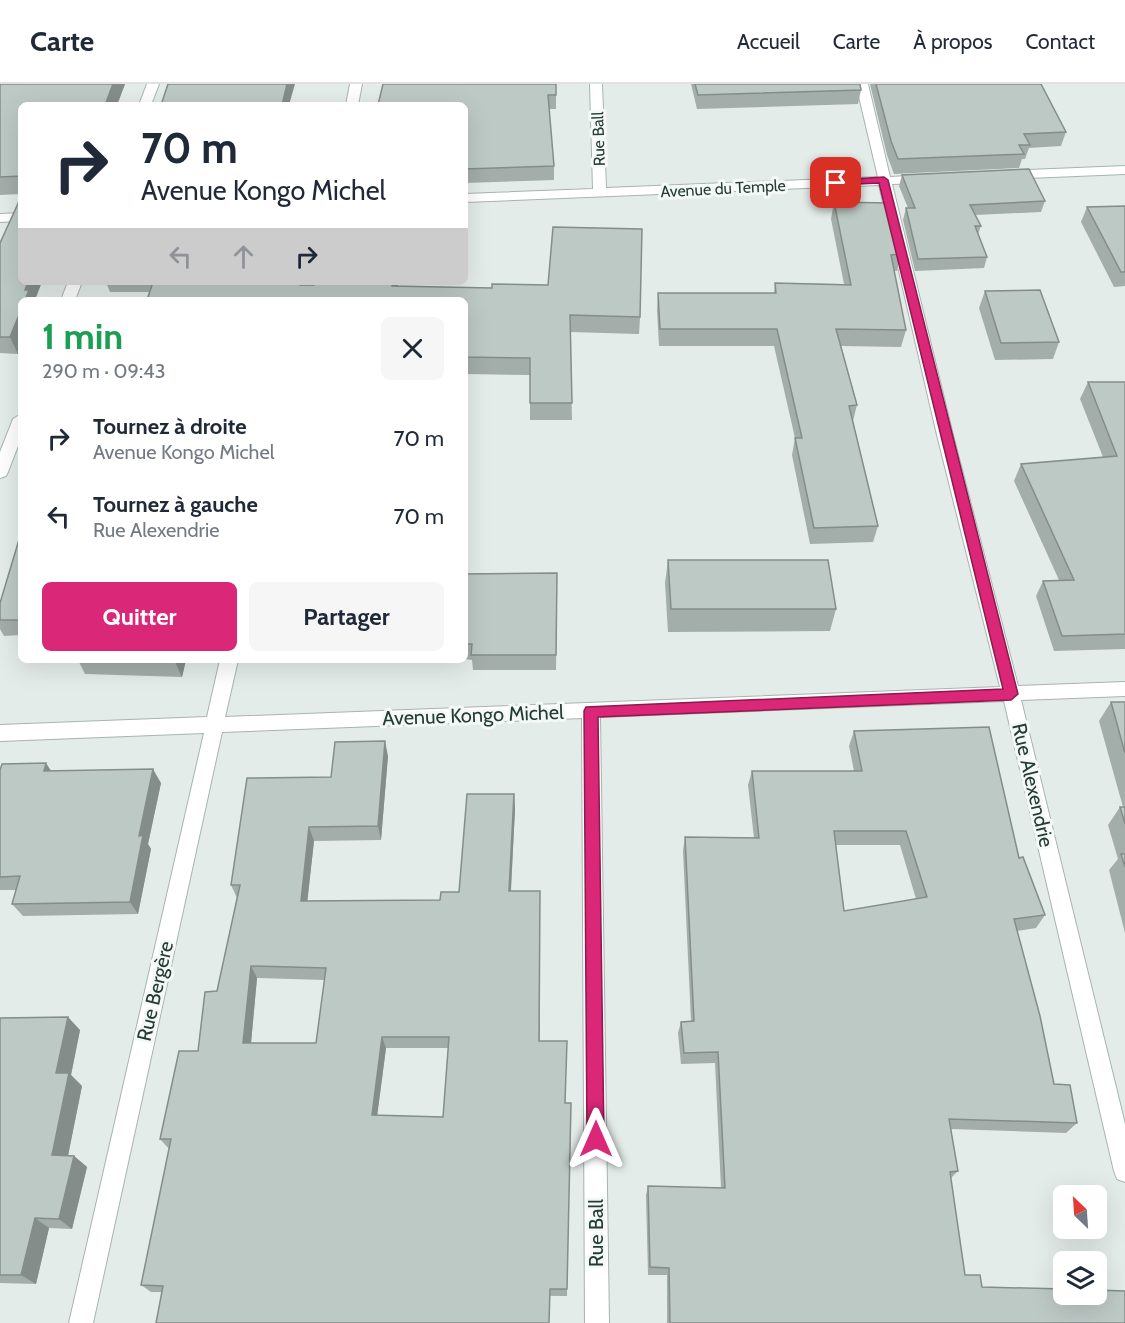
<!DOCTYPE html>
<html lang="fr">
<head>
<meta charset="utf-8">
<style>
	:root { --surface:#fff; --page:#f6f6f7; --text:#1f2937; --muted:#747a83; --line:#e0e1e3; --accent:#db2777 }
	body { margin:0; font-family:Cabin,sans-serif; background:var(--page); color:var(--text); height:100vh; display:flex; flex-direction:column; font-size:22px; white-space:nowrap }
	* { box-sizing:border-box; margin:0 }
	p { font-size:20px; color:var(--muted) }
	.icon { flex:none; width:33px; height:33px; fill:none; stroke:currentColor; stroke-width:2; stroke-linecap:round; stroke-linejoin:round }
	.map { position:relative; flex:1; overflow:hidden }
	.drawer { position:absolute; left:18px; top:213px; width:450px; height:366px; display:flex; flex-direction:column; background:var(--surface); border-radius:9px; box-shadow:0 6px 24px #0002 }
	.drawer>* { flex:none }
	.banner { position:absolute; left:18px; top:18px; width:450px; height:183px; border-radius:9px; box-shadow:0 6px 24px #0002; background:#fff; color:var(--text); overflow:hidden }
	.needle { width:39px; rotate:335deg }
	.tools { position:absolute; left:1053px; top:1101px; display:grid; gap:12px }
	.tools a { display:grid; place-items:center; width:54px; height:54px; border-radius:9px; background:var(--surface); box-shadow:0 6px 24px #0002; font-size:30px }
	.pin { position:absolute; display:grid; place-items:center; width:51px; height:51px; color:#fff; margin:-26px; border-radius:12px; box-shadow:0 3px 9px #0006 }
	.me { position:absolute; width:66px; margin:-33px; rotate:0deg; stroke-linejoin:round; filter:drop-shadow(0 0 4px #0008) }
	.turn { display:flex; align-items:center; gap:21px; height:126px; padding:0 24px; font-size:27px }
	.turn .icon { width:78px; height:78px; stroke-width:2.5 }
	.turn b { display:block; font-size:42px; line-height:51px }
	.lanes { display:flex; align-items:center; height:57px; padding:0 24px; background:#0003; justify-content:center; gap:30px; direction:ltr }
	.lanes .off { opacity:.35 }
	.round { display:grid; place-items:center; flex:none; width:63px; height:63px; border-radius:9px; background:var(--page) }
	.head { display:flex; align-items:center; justify-content:space-between; height:102px; padding:0 24px }
	h1 { font-size:36px; font-weight:700; line-height:45px; color:#1e9e55 }
	.action { display:flex; gap:12px; margin-top:auto; padding:12px 24px }
	.action a { flex:1; height:69px; border-radius:9px; background:var(--accent); color:#fff; font-size:24px; font-weight:700; line-height:69px; text-align:center }
	.action a+a { background:var(--page); color:var(--text) }
	ul { padding:0; list-style:none }
	li { display:flex; align-items:center; gap:18px; height:78px; padding:0 24px }
	li div { flex:1 }
	li b { display:block; font-size:22px }
	li em { font-style:normal }
	header { display:flex; align-items:center; gap:36px; box-sizing:border-box; height:84px; padding:0 30px; background:var(--surface); border-bottom:2px solid var(--line) }
	header strong { font-size:28px }
	nav { display:flex; gap:33px; margin-inline-start:auto; font-size:21px }
	.map>svg:first-child { display:block }
</style>
</head>
<body>
<header>
<strong>Carte</strong>
<nav><a>Accueil</a><a>Carte</a><a>À propos</a><a>Contact</a></nav>
</header>
<div class="map">
<svg width="1125" height="1239" viewBox="0 0 1125 1239">
	<rect width="100%" height="100%" fill="#e4ece9"/>
	<g fill="none" stroke-linecap="round" stroke-linejoin="round">
		<defs>
			<g id="street">
				<polygon points="147,0 159,0 151,21 139,21"/>
				<polygon points="350,0 362,0 358,21 346,21"/>
				<polygon points="590,0 602,0 606,104 878,93 856,0 868,0 890,93 925,91 931,95 925,99 892,100 953,351 1018,602 1125,598 1125,612 1021,616 1125,1040 1125,1098 1117,1095 1114,1087 1004,617 600,633 609,1239 585,1239 582,634 222,648 93,1239 69,1239 204,649 0,657 0,641 207,633 220,576 238,576 225,633 1000,603 937,351 879,101 465,118 465,110 593,105"/>
				<polygon points="1125,82 1125,90 1007,95 1001,91 1007,87"/>
				<polygon points="21,129 21,137 0,138 0,130"/>
				<polygon points="68,198 82,198 75,216 61,216"/>
				<polygon points="308,198 322,198 317,216 303,216"/>
				<polygon points="21,330 21,354 8,388 6,392 0,394 0,368 13,335"/>
			</g>
		</defs>
		<!-- street casing -->
		<use href="#street" stroke="#a7b4b0" stroke-width="2"/>
		<!-- street -->
		<use href="#street" fill="#fff" fill-rule="evenodd"/>
	</g>
	<!-- wall -->
	<g fill="#a3ada9" fill-rule="evenodd">
		<polygon points="0,0 125,0 117,21 21,21 21,110 0,111"/>
		<polygon points="556,0 556,25 549,25 554,82 554,96 465,99 465,21"/>
		<polygon points="691,0 860,0 861,6 858,20 697,25"/>
		<polygon points="870,0 1041,0 1066,48 1061,62 1029,64 1025,75 1022,75 1019,84 894,90 887,71"/>
		<polygon points="902,91 1045,117 1041,128 975,131 981,142 978,150 987,173 984,184 915,187 903,136 906,124 908,124 899,102"/>
		<polygon points="834,118 901,170 897,187 894,187 906,246 901,263 841,262 857,321 853,337 878,442 873,458 810,460 792,371 795,354 774,262 659,262 657,226 658,209 774,209 775,199 844,200 831,135"/>
		<polygon points="1125,122 1125,202 1114,203 1081,138 1087,123"/>
		<polygon points="0,159 21,216 21,261 18,270 0,269"/>
		<polygon points="106,198 299,198 300,201 399,198 398,202 640,233 639,250 570,248 572,336 530,336 530,291 465,290 465,216 150,208 110,208"/>
		<polygon points="985,207 1059,258 1053,275 995,276 979,224"/>
		<polygon points="1088,298 1125,298 1125,565 1054,567 1036,512 1043,497 1059,496 1014,397 1021,380 1103,373 1080,315"/>
		<polygon points="21,449 21,551 4,552 0,545 0,519"/>
		<polygon points="668,476 836,525 830,547 668,548 665,499"/>
		<polygon points="557,489 556,586 473,586 472,576 465,575 465,490"/>
		<polygon points="78,576 186,576 182,593 85,590"/>
		<polygon points="1111,618 1125,618 1125,849 1109,786 1118,775 1108,741 1120,723 1123,723 1099,637"/>
		<path d="M 854,647 L 1019,774 L 1045,831 L 1036,844 L 1017,847 L 1054,1000 L 1077,1039 L 1066,1049 L 951,1045 L 958,1087 L 951,1094 L 965,1191 L 982,1203 L 1125,1239 L 667,1239 L 667,1191 L 648,1191 L 646,1111 L 648,1102 L 721,1104 L 715,979 L 681,980 L 678,949 L 681,938 L 691,937 L 683,767 L 685,753 L 754,754 L 748,701 L 752,687 L 854,687 L 849,662 ZM 836,761 L 900,761 L 916,815 L 844,827 Z"/>
		<path d="M 388,672 L 381,756 L 314,757 L 307,817 L 440,816 L 459,808 L 514,710 L 515,725 L 511,807 L 540,807 L 540,957 L 565,1019 L 571,1019 L 567,1212 L 151,1208 L 141,1201 L 169,1065 L 160,1055 L 198,967 L 217,907 L 237,814 L 231,801 L 331,693 ZM 257,894 L 325,896 L 316,959 L 251,959 ZM 386,964 L 448,964 L 443,1033 L 377,1031 Z"/>
		<polygon points="0,686 51,687 161,699 148,760 151,765 138,830 23,832 12,820 16,806 0,806"/>
		<polygon points="0,934 80,946 71,991 82,1002 68,1071 74,1072 87,1083 72,1145 49,1144 36,1200 0,1199"/>
	</g>
	<!-- shaded-wall -->
	<g fill="#848d8a">
		<polygon points="113,0 125,0 117,21 105,21"/>
		<polygon points="287,0 295,0 289,21 282,21"/>
		<polygon points="28,198 42,198 35,216 25,216 25,206"/>
		<polygon points="393,198 399,198 395,216 392,202"/>
		<polygon points="21,226 21,261 18,270 10,253"/>
		<polygon points="176,576 186,576 182,593 175,578"/>
		<polygon points="385,657 388,672 381,756 378,742"/>
		<polygon points="46,679 55,693 44,687"/>
		<polygon points="153,685 161,699 148,760 151,765 138,830 130,818 139,752"/>
		<polygon points="514,710 515,725 510,821 509,807"/>
		<polygon points="309,743 314,757 306,830 301,817"/>
		<polygon points="251,882 257,894 250,970 243,959"/>
		<polygon points="68,933 80,946 71,991 82,1002 66,1082 52,1071 56,989"/>
		<polygon points="382,953 386,964 376,1041 372,1031"/>
		<polygon points="74,1072 87,1083 72,1145 59,1135"/>
		<polygon points="35,1134 49,1144 36,1200 21,1191"/>
	</g>
	<!-- building -->
	<g fill="#bdc9c5" stroke="#848d8a" stroke-width="1.5" fill-rule="evenodd">
		<polygon points="0,0 113,0 105,21 21,21 21,92 0,93"/>
		<polygon points="168,0 287,0 282,21 161,21"/>
		<polygon points="383,0 556,0 556,11 548,11 554,82 465,85 465,21 378,21"/>
		<polygon points="695,0 860,0 861,6 698,11"/>
		<polygon points="876,0 1041,0 1066,48 1024,50 1030,61 1019,61 1024,70 898,75 891,57"/>
		<polygon points="1029,85 1045,117 970,121 981,142 975,142 987,173 918,175 906,124 915,124 902,91"/>
		<polygon points="21,113 21,198 28,198 25,206 29,206 25,216 21,216 21,226 10,253 0,253 0,159"/>
		<polygon points="834,118 889,119 901,170 891,171 906,246 836,245 857,321 849,322 878,442 814,444 795,354 802,354 777,245 660,245 658,209 776,209 775,199 851,201"/>
		<polygon points="1125,122 1125,188 1121,188 1087,123"/>
		<polygon points="553,143 642,145 640,233 570,231 572,319 530,319 530,274 465,273 465,216 147,216 153,198 299,198 300,201 314,201 315,198 393,198 392,202 492,204 492,200 548,201"/>
		<polygon points="1040,206 1059,258 1001,259 985,207"/>
		<polygon points="1088,298 1125,298 1125,550 1062,552 1043,497 1074,496 1021,380 1117,372"/>
		<polygon points="21,449 21,536 0,536 0,519"/>
		<polygon points="668,476 828,476 836,525 671,525"/>
		<polygon points="557,489 556,571 471,571 472,560 465,560 465,490"/>
		<polygon points="119,576 176,576 175,578"/>
		<polygon points="1111,618 1125,618 1125,669"/>
		<path d="M 989,643 L 1019,774 L 1023,773 L 1045,831 L 1014,835 L 1040,932 L 1054,1000 L 1070,1001 L 1077,1039 L 949,1035 L 958,1087 L 950,1088 L 965,1191 L 980,1191 L 982,1203 L 1064,1205 L 1064,1210 L 1096,1210 L 1096,1206 L 1125,1207 L 1125,1239 L 670,1239 L 669,1184 L 650,1183 L 648,1102 L 725,1104 L 718,968 L 684,969 L 681,938 L 694,937 L 685,753 L 759,754 L 752,687 L 862,687 L 854,647 ZM 834,747 L 906,747 L 927,813 L 844,827 Z"/>
		<path d="M 385,657 L 378,742 L 309,743 L 301,817 L 440,816 L 441,808 L 459,808 L 467,710 L 514,710 L 509,807 L 540,807 L 539,957 L 567,957 L 565,1019 L 571,1019 L 567,1205 L 550,1205 L 549,1239 L 156,1239 L 163,1202 L 141,1201 L 171,1055 L 160,1055 L 179,967 L 198,967 L 205,908 L 217,907 L 240,801 L 231,801 L 247,694 L 331,693 L 335,658 ZM 251,882 L 326,884 L 316,959 L 243,959 ZM 382,953 L 449,953 L 443,1033 L 372,1031 Z"/>
		<polygon points="46,679 44,687 153,685 139,752 143,751 130,818 12,820 20,792 0,793 0,686 2,680"/>
		<polygon points="1120,723 1125,723 1125,740"/>
		<polygon points="1121,770 1125,770 1125,783"/>
		<polygon points="68,933 56,989 69,989 52,1071 74,1072 59,1135 35,1134 21,1191 0,1191 0,934"/>
	</g>
	<!-- route -->
	<polygon fill="#db2777" stroke="#8e194d" stroke-width="1.5" points="884,93 888,96 1018,610 1011,616 598,633 604,1055 602,1061 596,1064 590,1061 587,1055 584,627 586,623 1003,605 879,99 836,101 831,99 836,96"/>
	<g text-anchor="middle" stroke-width="6" stroke-linejoin="round" paint-order="stroke">
		<!-- far-street labels -->
		<g font-size="16" fill="#253c36" stroke="#f4f9f7">
			<text transform="translate(598 55) rotate(-92)" y="6">Rue Ball</text>
			<text transform="translate(723 104) rotate(-3)" y="6">Avenue du Temple</text>
		</g>
		<!-- street labels -->
		<g font-size="20" fill="#253c36" stroke="#f4f9f7">
			<text transform="translate(473 631) rotate(-2)" y="7">Avenue Kongo Michel</text>
			<text transform="translate(1033 701) rotate(77)" y="7">Rue Alexendrie</text>
			<text transform="translate(155 907) rotate(-77)" y="7">Rue Bergère</text>
			<text transform="translate(596 1149) rotate(-90)" y="7">Rue Ball</text>
		</g>
	</g>
</svg>
<div class="tools">
<a><svg class="needle" viewBox="-14 -14 28 28"><path d="M0-13l5 13h-10z" fill="#e53935"/><path d="M0 13l5-13h-10z" fill="#747a83"/></svg></a>
<a><svg class="icon" aria-label="layers" viewBox="0 0 24 24"><path d="M12 4l9 5-9 5-9-5zM3 14l9 5 9-5"/></svg></a>
</div>
<div class="pin" style="left:836px;top:99px;background:#d93025"><svg class="icon" aria-label="arrive" viewBox="0 0 24 24"><path d="M6 21V4h12l-3 4 3 4H6"/></svg></div>
<svg class="me" style="left:596px;top:1055px" viewBox="-20 -20 40 40"><path d="M0-17L14 15 0 8-14 15z" fill="#db2777" stroke="#fff" stroke-width="4"/></svg>
<div class="banner">
<div class="turn"><svg class="icon" aria-label="right" viewBox="0 0 24 24"><path d="M7 20v-9h11M14 6l5 5-5 5"/></svg><div><b>70 m</b>Avenue Kongo Michel</div></div>
<div class="lanes"><svg class="icon off" aria-label="left" viewBox="0 0 24 24"><path d="M17 20v-9H6M10 6l-5 5 5 5"/></svg><svg class="icon off" aria-label="ahead" viewBox="0 0 24 24"><path d="M12 20V5M6 11l6-6 6 6"/></svg><svg class="icon" aria-label="right" viewBox="0 0 24 24"><path d="M7 20v-9h11M14 6l5 5-5 5"/></svg></div>
</div>
<section class="drawer">
<div class="head"><div><h1>1 min</h1><p>290 m · 09:43</p></div><a class="round"><svg class="icon" aria-label="close" viewBox="0 0 24 24"><path d="M6 6l12 12M18 6L6 18"/></svg></a></div>
<ul>
<li><svg class="icon" aria-label="right" viewBox="0 0 24 24"><path d="M7 20v-9h11M14 6l5 5-5 5"/></svg><div><b>Tournez à droite</b><p>Avenue Kongo Michel</p></div><em>70 m</em></li>
<li><svg class="icon" aria-label="left" viewBox="0 0 24 24"><path d="M17 20v-9H6M10 6l-5 5 5 5"/></svg><div><b>Tournez à gauche</b><p>Rue Alexendrie</p></div><em>70 m</em></li>
</ul>
<div class="action"><a>Quitter</a><a>Partager</a></div>
</section>
</div>
</body>
</html>
